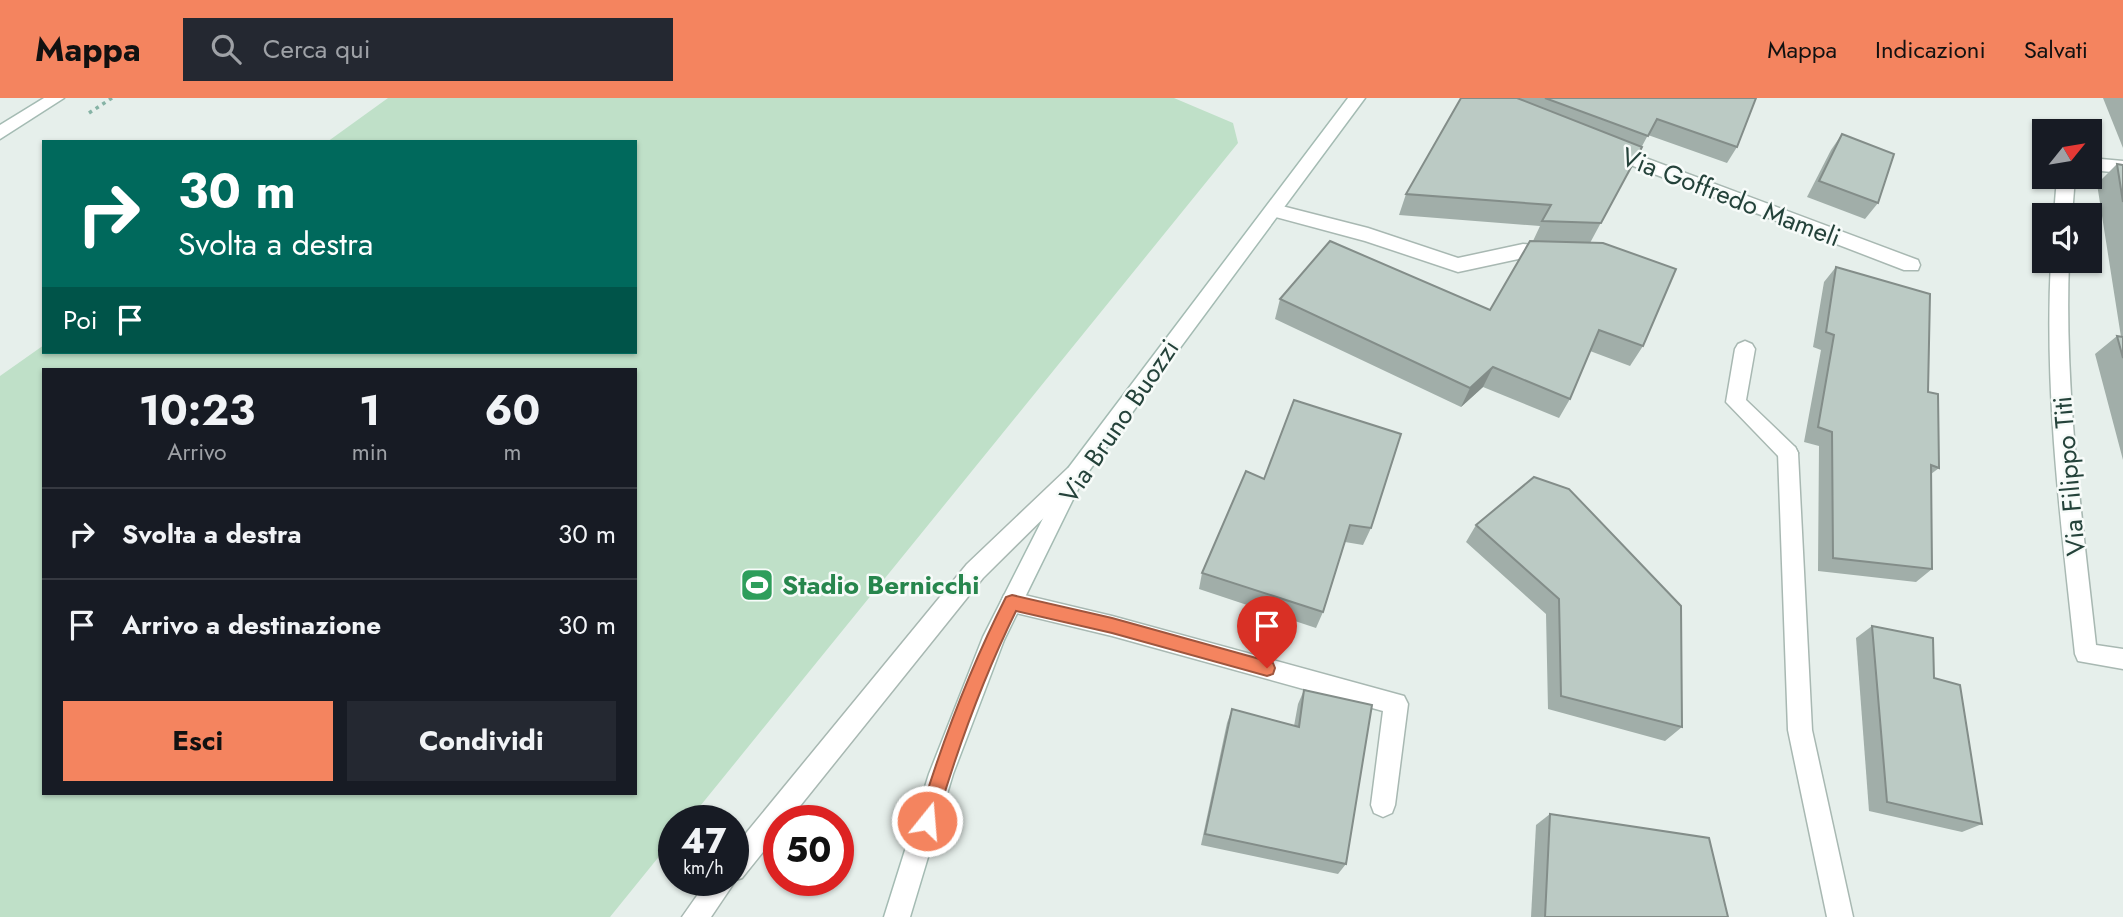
<!DOCTYPE html>
<html lang="it">
<head>
<meta charset="utf-8">
<style>
	:root { --surface:#171b24; --page:#242831; --text:#f1f3f6; --muted:#9ea1a6; --line:#363941; --accent:#f4845f }
	body { margin:0; font-family:Jost,sans-serif; background:var(--page); color:var(--text); height:100vh; display:flex; flex-direction:column; font-size:26px; white-space:nowrap }
	* { box-sizing:border-box; margin:0 }
	p { font-size:23px; color:var(--muted) }
	.icon { flex:none; width:38px; height:38px; fill:none; stroke:currentColor; stroke-width:2; stroke-linecap:round; stroke-linejoin:round }
	.map { position:relative; flex:1; overflow:hidden }
	.side { position:absolute; left:42px; top:270px; width:595px; height:427px; display:flex; flex-direction:column; background:var(--surface); border-radius:0px; box-shadow:0 2px 5px #0004 }
	.side>* { flex:none }
	.guide { position:absolute; left:42px; top:42px; width:595px; height:214px; border-radius:0px; box-shadow:0 2px 5px #0004; background:#00695c; color:#fff; overflow:hidden }
	.needle { width:46px; rotate:60deg }
	.controls { position:absolute; left:2032px; top:21px; display:grid; gap:14px }
	.controls a { display:grid; place-items:center; width:70px; height:70px; border-radius:0px; background:var(--surface); box-shadow:0 2px 5px #0004; font-size:35px }
	.speed { position:absolute; left:658px; top:707px; display:flex; gap:14px; font-size:35px; font-weight:700; text-align:center }
	.speed>* { display:grid; place-content:center; width:91px; height:91px; border-radius:50%; background:var(--surface); box-shadow:0 2px 5px #0004; line-height:1 }
	.speed small { font-size:18px; font-weight:400 }
	.speed .limit { border:10px solid #d22; background:#fff; color:#111 }
	.pin { position:absolute; display:grid; place-items:center; width:60px; height:60px; color:#fff; margin:-72px -30px; border-radius:50% 50% 50% 0; rotate:-45deg; box-shadow:0 0 7px #0007 }
	.pin .icon { rotate:45deg }
	.me { position:absolute; width:77px; margin:-38px; rotate:17deg; stroke-linejoin:round; filter:drop-shadow(0 0 5px #0008) }
	.turn { display:flex; align-items:center; gap:24px; height:147px; padding:0 21px; font-size:32px }
	.turn .icon { width:91px; height:91px; stroke-width:2.5 }
	.turn b { display:block; font-size:49px; line-height:60px }
	.then { display:flex; align-items:center; height:66px; padding:0 21px; background:#0003; gap:14px; font-size:26px }
	.eta { display:flex; justify-content:space-evenly; align-items:center; height:119px; text-align:center }
	.eta b { font-size:42px; font-weight:700; line-height:49px }
	.cta { display:flex; gap:14px; margin-top:auto; padding:14px 21px }
	.cta a { flex:1; height:80px; border-radius:0px; background:var(--accent); color:#111; font-size:28px; font-weight:700; line-height:80px; text-align:center }
	.cta a+a { background:var(--page); color:var(--text) }
	ul { padding:0; list-style:none }
	li { display:flex; align-items:center; gap:21px; height:91px; padding:0 21px; border-top:2px solid var(--line) }
	li div { flex:1 }
	li b { display:block; font-size:26px }
	li em { font-style:normal }
	header { display:flex; align-items:center; gap:42px; box-sizing:border-box; height:98px; padding:0 35px; background:var(--accent); color:#111 }
	header strong { font-size:33px }
	nav { display:flex; gap:38px; margin-inline-start:auto; font-size:24px }
	.search { width:490px; height:63px; background:var(--page); display:flex; align-items:center; gap:18px; box-sizing:border-box; padding:0 24px; border-radius:0px; color:var(--muted); font-size:26px }
	.map>svg:first-child { display:block }
</style>
</head>
<body>
<header>
<strong>Mappa</strong>
<div class="search"><svg class="icon" aria-label="search" viewBox="0 0 24 24"><circle cx="10" cy="10" r="6"/><path d="M15 15l6 6"/></svg>Cerca qui</div>
<nav><a>Mappa</a><a>Indicazioni</a><a>Salvati</a></nav>
</header>
<div class="map">
<svg width="2123" height="819" viewBox="0 0 2123 819">
	<rect width="100%" height="100%" fill="#e6efeb"/>
	<!-- green -->
	<path fill="#bfe0c8" fill-rule="evenodd" d="M 388,0 L 1174,0 L 1233,25 L 1238,45 L 688,723 L 674,723 L 674,740 L 610,819 L 0,819 L 0,278 L 44,247 L 44,254 L 635,254 L 635,44 L 327,44 ZM 44,271 L 635,271 L 635,695 L 44,695 Z"/>
	<g fill="none" stroke-linecap="round" stroke-linejoin="round">
		<defs>
			<polygon id="lane" points="1745,243 1752,246 1755,251 1746,302 1795,349 1798,355 1795,361 1788,364 1781,361 1726,304 1735,251 1738,246"/>
			<g id="street">
				<polygon points="1608,46 1918,162 1920,167 1918,172 1904,172 1602,56 1599,52"/>
				<polygon points="2090,60 2123,63 2123,75 2090,72"/>
				<polygon points="2057,79 2075,79 2072,117 2054,117"/>
				<polygon points="1274,106 1368,130 1458,160 1523,146 1559,150 1562,155 1559,160 1523,160 1458,174 1365,143 1268,117 1265,112 1268,107"/>
				<path d="M 2051,163 L 2069,163 C 2064,292 2082,419 2096,547 L 2123,551 L 2123,571 L 2078,563 L 2075,556 C 2061,425 2044,295 2051,163 Z"/>
				<polygon points="1788,346 1795,349 1798,355 1812,632 1853,819 1827,819 1788,632 1778,355 1781,349"/>
				<polygon points="1075,367 1082,370 1085,376 1082,382 983,480 788,723 779,723 779,734 742,780 736,782 711,819 682,819 708,782 733,782 733,751 967,466 1068,370"/>
				<polygon points="1012,494 1112,518 1404,598 1408,606 1395,707 1392,715 1383,719 1374,715 1371,707 1383,613 1112,538 1012,514 1004,511 1001,504 1004,497"/>
			</g>
			<g id="secondary">
				<polygon points="44,0 64,0 0,41 0,27"/>
				<polygon points="1348,0 1365,0 1083,381 1004,542 953,676 910,819 884,819 929,676 983,539 1069,369"/>
			</g>
		</defs>
		<!-- lane casing -->
		<use href="#lane" stroke="#a8b8b2" stroke-width="3"/>
		<!-- street casing -->
		<use href="#street" stroke="#a8b8b2" stroke-width="3"/>
		<!-- secondary casing -->
		<use href="#secondary" stroke="#a4bbb3" stroke-width="3"/>
		<!-- path -->
		<polyline stroke="#86b3a5" stroke-width="3.5" stroke-dasharray="3.5 4.5" stroke-linecap="butt" points="89,15 112,0"/>
		<!-- lane -->
		<use href="#lane" fill="#fff" fill-rule="evenodd"/>
		<!-- street -->
		<use href="#street" fill="#fff" fill-rule="evenodd"/>
		<!-- secondary -->
		<use href="#secondary" fill="#fff" fill-rule="evenodd"/>
	</g>
	<!-- wall -->
	<g fill="#a1aea9">
		<polygon points="1461,0 1756,0 1737,49 1727,65 1648,37 1590,145 1643,248 1630,268 1590,253 1570,301 1559,320 1483,289 1461,309 1275,221 1280,201 1490,212 1533,143 1540,128 1399,117 1406,96"/>
		<polygon points="2103,0 2123,0 2123,50"/>
		<polygon points="1842,36 1878,105 1865,121 1807,99 1831,52"/>
		<polygon points="2117,66 2123,67 2123,362 2095,256 2117,238 2121,239 2097,86"/>
		<polygon points="1836,169 1928,294 1939,370 1931,376 1932,471 1916,484 1818,473 1819,348 1804,344 1821,252 1813,249 1824,184"/>
		<polygon points="1246,373 1371,430 1363,447 1345,444 1323,514 1316,530 1199,491 1202,475"/>
		<polygon points="1534,379 1682,629 1665,643 1548,611 1546,516 1466,444 1476,427"/>
		<polygon points="1872,528 1934,580 1982,726 1962,734 1869,713 1856,540"/>
		<polygon points="1304,592 1346,766 1338,776 1201,747 1227,625 1232,611 1294,628 1298,606"/>
		<polygon points="1550,716 1728,819 1531,819 1536,727"/>
	</g>
	<!-- shaded-wall -->
	<polygon fill="#838d89" points="1493,269 1483,289 1461,309 1470,290"/>
	<!-- building -->
	<g fill="#bbcac4" stroke="#838d89" stroke-width="2">
		<polygon points="1461,0 1517,0 1642,49 1601,125 1542,123 1551,107 1406,96"/>
		<polygon points="1545,0 1756,0 1737,49 1657,21 1648,38"/>
		<polygon points="1842,36 1894,56 1878,105 1819,83"/>
		<polygon points="2117,66 2123,67 2123,104"/>
		<polygon points="1330,143 1490,212 1530,143 1603,145 1676,171 1643,248 1599,232 1570,301 1493,269 1470,290 1280,201"/>
		<polygon points="1836,169 1930,196 1928,294 1938,296 1939,370 1931,367 1932,471 1833,460 1832,334 1818,329 1834,237 1826,234"/>
		<polygon points="2117,238 2123,239 2123,260"/>
		<polygon points="1294,302 1401,336 1371,430 1350,427 1323,514 1202,475 1246,373 1264,381"/>
		<polygon points="1534,379 1569,391 1681,508 1682,629 1561,598 1559,501 1476,427"/>
		<polygon points="1872,528 1933,540 1934,580 1960,587 1982,726 1887,704"/>
		<polygon points="1304,592 1372,607 1346,766 1205,736 1232,611 1299,629"/>
		<polygon points="1550,716 1709,740 1728,819 1545,819"/>
	</g>
	<!-- route -->
	<path fill="#f4845f" stroke="#9f563e" stroke-width="2" d="M 1012,497 L 1112,520 L 1267,563 L 1273,565 L 1275,570 L 1273,576 L 1267,578 L 1112,535 L 1016,513 C 983,580 957,652 936,723 L 933,730 L 927,733 L 920,730 L 918,723 C 941,647 970,570 1006,499 Z"/>
	<!-- icons -->
	<defs>
		<symbol id="stadium-square" viewBox="-11 -11 22 22"><rect x="-9" y="-9" width="18" height="18" rx="4" fill="#2e9e5b" stroke="#f7fbf9"/><path d="M0-5a6.5 5 0 1 0 0 10a6.5 5 0 1 0 0-10ZM-3.5-1.8h7v3.6h-7Z" fill="#fff"/></symbol>
	</defs>
	<g fill-rule="evenodd">
		<use href="#stadium-square" x="738" y="468" width="38" height="38"/>
	</g>
	<g text-anchor="middle" stroke-width="5" stroke-linejoin="round" paint-order="stroke">
		<!-- street labels -->
		<g font-size="26" fill="#24423a" stroke="#f7fbf9">
			<text transform="translate(1731 99) rotate(21)" y="9">Via Goffredo Mameli</text>
			<text transform="translate(1119 323) rotate(-56)" y="9">Via Bruno Buozzi</text>
			<text transform="translate(2069 378) rotate(-95)" y="9">Via Filippo Titi</text>
		</g>
		<!-- leisure labels -->
		<g font-size="26" font-weight="bold" fill="#27864d" stroke="#f7fbf9" text-anchor="start">
			<text x="782" y="496">Stadio Bernicchi</text>
		</g>
	</g>
</svg>
<div class="controls">
<a><svg class="needle" viewBox="-14 -14 28 28"><path d="M0-13l5 13h-10z" fill="#e53935"/><path d="M0 13l5-13h-10z" fill="#9ea1a6"/></svg></a>
<a><svg class="icon" aria-label="sound" viewBox="0 0 24 24"><path d="M4 9h4l5-4v14l-5-4H4zM17 9q2 3 0 6"/></svg></a>
</div>
<div class="speed"><div>47<small>km/h</small></div><div class="limit">50</div></div>
<div class="pin" style="left:1267px;top:570px;background:#d93025"><svg class="icon" aria-label="arrive" viewBox="0 0 24 24"><path d="M6 21V4h12l-3 4 3 4H6"/></svg></div>
<svg class="me" style="left:927px;top:723px" viewBox="-20 -20 40 40"><circle r="17" fill="#f4845f" stroke="#fff" stroke-width="3"/><path d="M0-11L8 9 0 5-8 9z" fill="#fff"/></svg>
<div class="guide">
<div class="turn"><svg class="icon" aria-label="right" viewBox="0 0 24 24"><path d="M7 20v-9h11M14 6l5 5-5 5"/></svg><div><b>30 m</b>Svolta a destra</div></div>
<div class="then">Poi<svg class="icon" aria-label="arrive" viewBox="0 0 24 24"><path d="M6 21V4h12l-3 4 3 4H6"/></svg></div>
</div>
<section class="side">
<div class="eta">
<div><b>10:23</b><p>Arrivo</p></div>
<div><b>1</b><p>min</p></div>
<div><b>60</b><p>m</p></div>
</div>
<ul>
<li><svg class="icon" aria-label="right" viewBox="0 0 24 24"><path d="M7 20v-9h11M14 6l5 5-5 5"/></svg><div><b>Svolta a destra</b></div><em>30 m</em></li>
<li><svg class="icon" aria-label="arrive" viewBox="0 0 24 24"><path d="M6 21V4h12l-3 4 3 4H6"/></svg><div><b>Arrivo a destinazione</b></div><em>30 m</em></li>
</ul>
<div class="cta"><a>Esci</a><a>Condividi</a></div>
</section>
</div>
</body>
</html>
